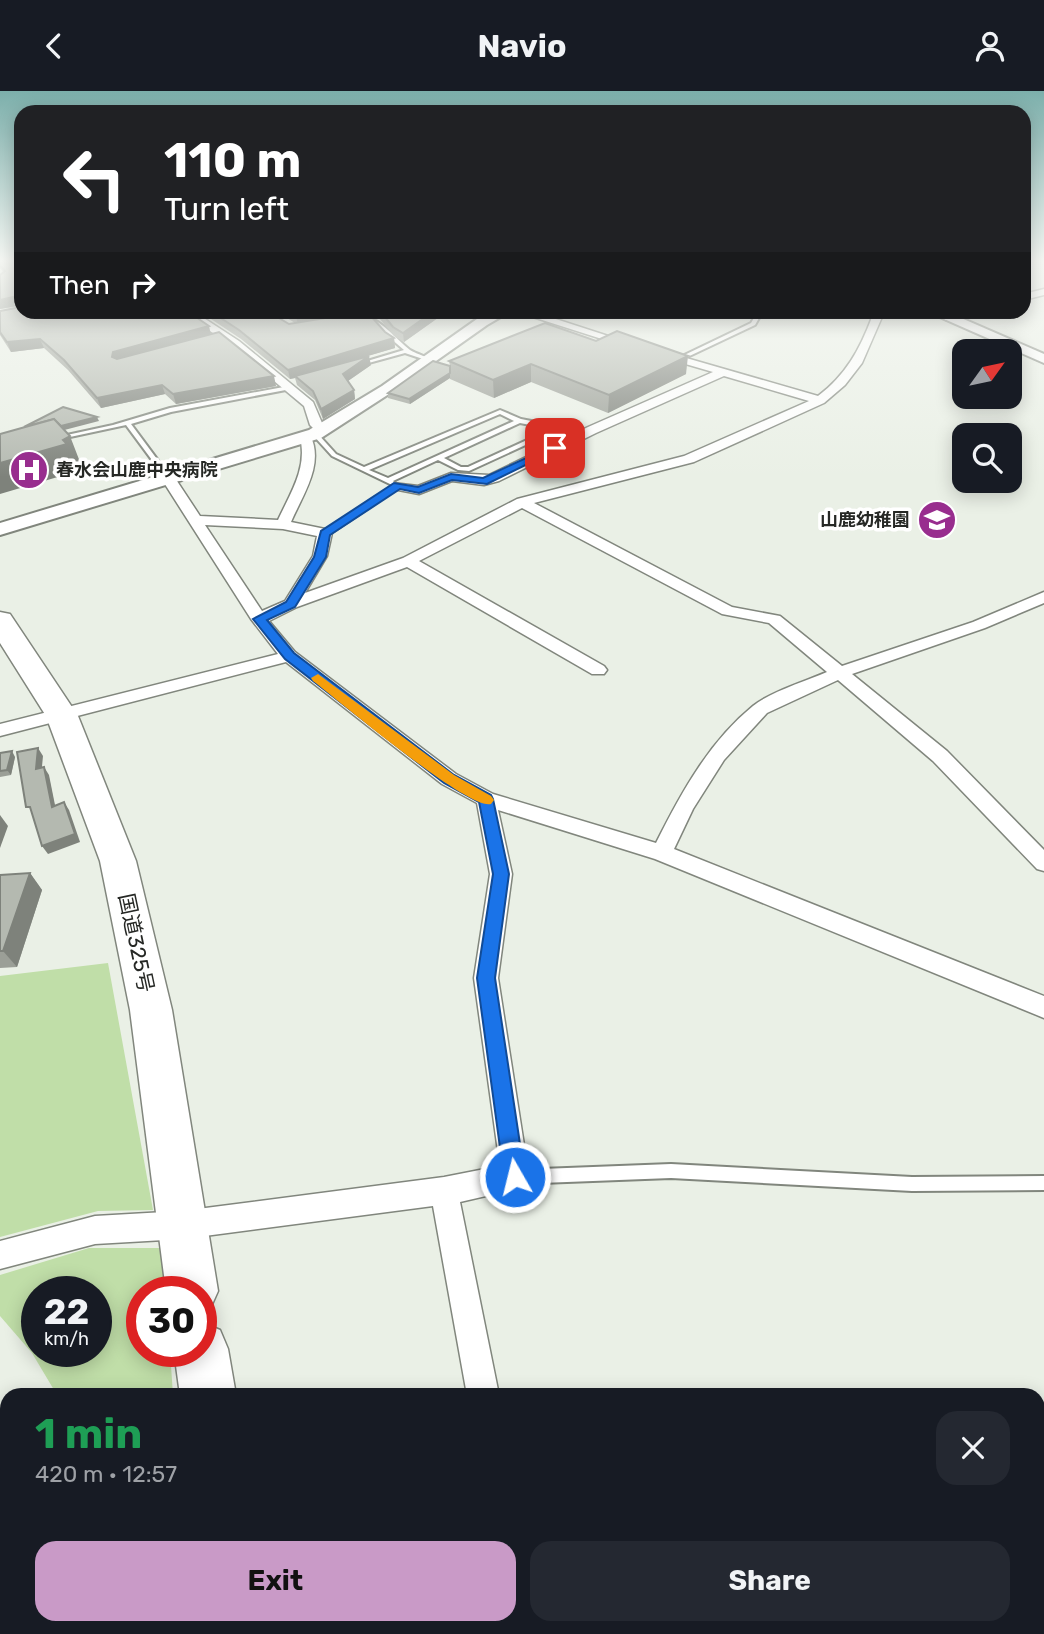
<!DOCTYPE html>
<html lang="en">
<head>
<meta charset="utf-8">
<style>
	:root { --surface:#171b24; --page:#242831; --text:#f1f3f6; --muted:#9ea1a6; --accent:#c99ac7 }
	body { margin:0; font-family:Rubik,"Noto Sans JP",sans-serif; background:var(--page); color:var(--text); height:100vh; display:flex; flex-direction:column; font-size:26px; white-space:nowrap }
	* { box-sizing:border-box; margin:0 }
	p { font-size:23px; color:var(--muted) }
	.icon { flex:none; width:38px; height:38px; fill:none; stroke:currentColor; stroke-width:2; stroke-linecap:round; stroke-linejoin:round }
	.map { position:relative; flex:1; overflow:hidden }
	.panel { position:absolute; left:0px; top:1297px; width:1045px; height:247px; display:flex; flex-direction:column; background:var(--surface); border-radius:21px 21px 0 0; box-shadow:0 4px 18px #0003 }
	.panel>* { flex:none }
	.guide { position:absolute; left:14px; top:14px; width:1017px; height:214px; border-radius:21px; box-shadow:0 4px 18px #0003; background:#202124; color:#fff; overflow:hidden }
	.needle { width:46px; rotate:57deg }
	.tools { position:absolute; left:952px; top:248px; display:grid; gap:14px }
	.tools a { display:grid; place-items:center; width:70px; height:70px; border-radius:14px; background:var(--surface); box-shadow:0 4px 18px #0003; font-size:35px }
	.speed { position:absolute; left:21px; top:1185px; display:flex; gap:14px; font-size:35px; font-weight:700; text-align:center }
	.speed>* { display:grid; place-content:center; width:91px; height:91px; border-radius:50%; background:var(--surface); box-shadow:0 4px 18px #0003; line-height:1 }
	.speed small { font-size:18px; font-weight:400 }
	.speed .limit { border:10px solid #d22; background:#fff; color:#111 }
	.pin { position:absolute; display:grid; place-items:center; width:60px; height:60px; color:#fff; margin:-30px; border-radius:14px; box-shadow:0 4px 10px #0006 }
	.me { position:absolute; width:77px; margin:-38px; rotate:352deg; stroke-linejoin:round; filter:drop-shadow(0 0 5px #0008) }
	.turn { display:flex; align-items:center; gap:24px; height:147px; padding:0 35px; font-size:32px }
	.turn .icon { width:91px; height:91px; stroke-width:2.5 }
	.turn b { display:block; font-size:49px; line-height:60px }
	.then { display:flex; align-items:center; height:66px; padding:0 35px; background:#0003; gap:14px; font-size:26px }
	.round { display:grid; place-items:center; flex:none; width:74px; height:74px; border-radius:21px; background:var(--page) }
	.overview { display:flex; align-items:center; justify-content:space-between; height:119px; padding:0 35px }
	h1 { font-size:42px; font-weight:700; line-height:52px; color:#1e9e55 }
	.button { display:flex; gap:14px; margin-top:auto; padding:14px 35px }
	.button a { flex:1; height:80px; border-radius:21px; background:var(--accent); color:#111; font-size:28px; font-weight:700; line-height:80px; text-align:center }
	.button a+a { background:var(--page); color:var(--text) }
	header { display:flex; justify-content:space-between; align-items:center; height:91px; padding:0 35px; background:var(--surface); font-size:32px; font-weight:700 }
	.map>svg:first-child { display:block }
</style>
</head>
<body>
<header><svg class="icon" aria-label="back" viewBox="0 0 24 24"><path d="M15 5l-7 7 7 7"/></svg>Navio<svg class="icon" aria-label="person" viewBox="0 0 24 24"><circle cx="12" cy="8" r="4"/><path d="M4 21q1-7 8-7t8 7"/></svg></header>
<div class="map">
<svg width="1044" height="1543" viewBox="0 0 1044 1543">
	<rect width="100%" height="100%" fill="#eaf0e6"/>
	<!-- green -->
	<g fill="#c0dea8" fill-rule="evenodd">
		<polygon points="108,872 153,1119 98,1120 0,1146 0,885"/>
		<path d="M 89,1157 L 161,1157 L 165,1200 L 142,1200 L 142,1260 L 170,1260 L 173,1304 L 57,1304 L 32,1262 L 0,1225 L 0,1184 ZM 37,1200 L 96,1200 L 96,1260 L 37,1260 Z"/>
	</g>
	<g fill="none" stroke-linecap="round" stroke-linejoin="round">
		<defs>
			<g id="lane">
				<polygon points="758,220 763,220 755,234 681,269 676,268 751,232"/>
				<path d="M 363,225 C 381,228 396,248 410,259 C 415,262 424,265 431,268 L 426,269 L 405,262 L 354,276 L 354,274 L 404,259 L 375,234 L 363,227 Z"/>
				<polygon points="289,295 292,297 291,298 171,321 131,333 171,387 168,389 166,388 126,334 56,349 53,347 113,334 170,317"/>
				<path d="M 500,319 L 521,328 L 552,334 L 579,347 L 574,348 L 556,340 L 469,380 L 458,379 L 438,369 L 393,390 L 395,392 L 392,394 L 332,365 L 312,343 L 317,342 L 336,363 L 364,376 ZM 500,323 L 514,330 L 388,387 L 369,379 ZM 520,332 L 551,338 L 468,376 L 461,376 L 444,367 Z"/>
				<polygon points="396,394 401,395 328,444 321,442"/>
				<polygon points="671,1073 912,1086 1044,1085 1044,1099 912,1100 671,1087 515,1093 510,1091 508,1086 510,1081 515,1079"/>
			</g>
			<g id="street">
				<polygon points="1044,198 1044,204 1024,209 1024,203"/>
				<polygon points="180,220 193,220 239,250 313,311 322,332 328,339 326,342 318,342 310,334 304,315 231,254"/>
				<polygon points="514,220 531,220 636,254 627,256"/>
				<path d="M 867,220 L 878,220 L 882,226 L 862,272 L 845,294 L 824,312 L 694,371 L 534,412 L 732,516 L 780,525 L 842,575 L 973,531 L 1044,501 L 1044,512 L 985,537 L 852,583 L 947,660 L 1044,759 L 1044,780 L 1037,778 L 933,670 L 838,589 L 767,622 L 724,669 L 693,718 L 674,758 L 1044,905 L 1044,927 L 655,768 L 498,719 L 512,783 L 498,887 L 529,1086 L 525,1096 L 460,1111 L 499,1304 L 467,1304 L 433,1115 L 182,1148 L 95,1153 L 0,1178 L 0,1150 L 95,1125 L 182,1120 L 444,1086 L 500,1075 L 474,887 L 490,783 L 477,712 L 442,693 L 286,571 L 0,645 L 0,633 L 278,563 L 251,528 L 161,387 L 163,384 L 173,384 L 200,425 L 278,429 C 290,403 308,376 300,347 L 302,344 L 310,344 C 325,373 302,405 291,431 L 330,439 L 332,442 L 327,465 L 305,502 L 403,467 L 517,408 L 684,365 L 809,310 L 724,285 L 596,342 L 499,390 L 484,394 L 452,390 L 419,403 L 393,398 L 393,392 L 418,395 L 451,382 L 489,384 L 588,336 L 713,281 L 658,265 L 657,263 L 662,260 L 818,305 C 846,284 860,258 872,226 ZM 522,417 L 722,523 L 769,532 L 827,581 C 806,590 770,601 753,615 C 709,651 681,702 656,752 L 493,703 L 456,683 L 295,561 L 269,530 L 297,516 L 407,476 L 592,583 L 604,583 L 607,579 L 604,575 L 419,470 ZM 205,434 L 283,438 L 317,445 L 313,465 L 285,510 L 262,520 Z"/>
				<polygon points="955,220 973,220 946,229 941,226"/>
				<polygon points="509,1536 545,1536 547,1543 511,1543"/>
			</g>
			<g id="secondary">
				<polygon points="493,220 511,220 487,234 392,301 321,347 0,444 0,432 309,339 382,295 477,228"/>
				<polygon points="926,220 945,220 1044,263 1044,272"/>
			</g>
			<g id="highway">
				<polygon points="0,521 10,523 78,625 136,770 172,919 218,1200 210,1218 201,1222 201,1200 166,1200 130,919 100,770 46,625 0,552"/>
				<polygon points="201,1231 220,1239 228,1258 236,1304 180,1304 174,1260 201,1260"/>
				<polygon points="208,1536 272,1536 273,1543 209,1543"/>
			</g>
		</defs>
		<!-- lane casing -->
		<use href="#lane" stroke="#81867d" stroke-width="4"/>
		<!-- street casing -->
		<use href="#street" stroke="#81867d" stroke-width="3"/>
		<!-- secondary casing -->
		<use href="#secondary" stroke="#81867d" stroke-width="4"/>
		<!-- highway casing -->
		<use href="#highway" stroke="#81867d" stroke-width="3"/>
		<!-- lane -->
		<use href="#lane" fill="#fff" fill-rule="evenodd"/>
		<!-- street -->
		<use href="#street" fill="#fff" fill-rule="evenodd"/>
		<!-- secondary -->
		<use href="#secondary" fill="#fff" fill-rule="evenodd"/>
		<!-- highway -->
		<use href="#highway" fill="#fff" fill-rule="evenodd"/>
	</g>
	<!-- wall -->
	<g fill="#9b9f97">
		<polygon points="21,170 21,215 0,218 0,184 3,181 0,177 0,171"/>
		<polygon points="0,220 211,243 276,295 176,313 165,303 101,317 68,279 44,257 11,261 0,244"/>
		<polygon points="199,220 267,220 289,233 295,232 276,220 442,220 442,224 404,251 394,245 379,227 365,221 363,221 385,241 394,247 395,257 360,267 371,274 348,290 354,299 355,308 323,328 315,309 297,294 295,287 290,288 241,248"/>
		<polygon points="545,232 686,283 608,322 531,291 494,307 450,288 450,287 410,313 388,307 388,302 450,275 449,270"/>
		<polygon points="0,662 15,666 11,684 0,686"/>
		<polygon points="30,782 42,799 17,876 0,877 0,784"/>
	</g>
	<!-- shaded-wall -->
	<g fill="#7e827b">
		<polygon points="17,205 21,214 0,218 0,209"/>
		<polygon points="318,220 365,221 298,234 296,225"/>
		<polygon points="434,220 442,220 442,224 404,251 403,242"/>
		<polygon points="209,235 211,244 116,270 112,266 113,261"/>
		<polygon points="394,247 395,257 297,286 295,285 295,287 290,288 288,279"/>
		<polygon points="40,248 44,257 11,261 7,251"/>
		<polygon points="369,265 371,274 345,292 343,283"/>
		<polygon points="688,265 686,283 608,322 609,304"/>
		<polygon points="531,273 531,291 494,307 493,289"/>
		<polygon points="450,282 450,287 410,313 409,308"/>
		<polygon points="274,285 276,295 176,313 173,303"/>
		<polygon points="162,294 165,303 101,317 97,307"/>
		<polygon points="354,299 355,308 323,328 321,318"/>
		<polygon points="97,326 99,330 22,350 20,345"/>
		<polygon points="70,345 80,371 75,374 78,380 0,403 0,372 63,349"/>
		<polygon points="38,657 43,665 41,686 36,678"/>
		<polygon points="12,660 15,666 11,684 7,679"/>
		<polygon points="44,676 49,684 57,724 52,716"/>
		<polygon points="64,711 69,719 80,751 48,763 42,755"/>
		<polygon points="0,724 8,735 0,757"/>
		<polygon points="30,782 42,799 17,876 3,860"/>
		<polygon points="104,1536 119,1536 120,1543 104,1543"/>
	</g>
	<!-- building -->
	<g fill="#b4b9b0" stroke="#7e827b" stroke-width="2">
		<polygon points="7,170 21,170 21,209 17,205 0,209 0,184 5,180 0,174 0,171"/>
		<polygon points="21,216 21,220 187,220 209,235 113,261 112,266 117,268 219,241 274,285 173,303 162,294 97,307 64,269 40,248 7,251 0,241 0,220"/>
		<polygon points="210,220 267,220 289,233 362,221 370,224 385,241 394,247 288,279 239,239"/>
		<polygon points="289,220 318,220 296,225"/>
		<polygon points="380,220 434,220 403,242 393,236"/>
		<polygon points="545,232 596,250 617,240 688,265 609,304 531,273 493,289 449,270"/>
		<polygon points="369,265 343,283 354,299 321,318 313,300 295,285"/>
		<polygon points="433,270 450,275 450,282 409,308 388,302"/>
		<polygon points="63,316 97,326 61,335 54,328 24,336"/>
		<polygon points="54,328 70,345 63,349 67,353 0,372 0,343"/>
		<polygon points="38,657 36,678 44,676 52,716 64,711 75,743 42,755 30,716 26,716 17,661"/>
		<polygon points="12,660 7,679 0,680 0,662"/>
		<polygon points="30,782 3,860 0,860 0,784"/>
		<polygon points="104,1536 104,1543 88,1543"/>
	</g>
	<!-- sky -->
	<linearGradient id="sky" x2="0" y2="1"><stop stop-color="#7cafab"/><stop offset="0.44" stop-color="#f6f8f4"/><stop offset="1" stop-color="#f6f8f4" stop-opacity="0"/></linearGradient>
	<rect width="1044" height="386" fill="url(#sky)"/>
	<!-- route -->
	<polygon fill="#1a73e8" stroke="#114b97" stroke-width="2" points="552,355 560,357 487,393 452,389 419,402 400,398 330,444 326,466 295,516 267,529 294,562 454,684 491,704 493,708 509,783 495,887 525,1086 522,1093 515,1096 507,1093 504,1086 477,887 493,783 479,711 444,692 285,568 253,528 286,511 314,466 321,440 394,392 418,396 451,383 483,387"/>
	<!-- slow -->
	<path fill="#f59e0b" d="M 318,583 L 454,684 L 491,705 L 494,709 L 491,713 C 469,720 338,609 313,590 L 311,587 Z"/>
	<!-- icons -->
	<defs>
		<symbol id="hospital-disc" viewBox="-11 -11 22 22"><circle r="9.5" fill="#982d8e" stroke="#fff"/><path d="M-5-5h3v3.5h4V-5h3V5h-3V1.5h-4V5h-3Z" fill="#fff"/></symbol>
		<symbol id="school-disc" viewBox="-11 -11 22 22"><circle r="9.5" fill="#982d8e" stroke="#fff"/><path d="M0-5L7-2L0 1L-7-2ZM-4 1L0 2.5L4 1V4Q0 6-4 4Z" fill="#fff"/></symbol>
	</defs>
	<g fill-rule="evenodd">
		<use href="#hospital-disc" x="7" y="357" width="44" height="44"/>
		<use href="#school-disc" x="915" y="407" width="44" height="44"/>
	</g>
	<g text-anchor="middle" stroke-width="7" stroke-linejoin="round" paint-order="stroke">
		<!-- far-poi labels -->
		<g font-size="18" font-weight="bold" fill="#262825" stroke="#fff" text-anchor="start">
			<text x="56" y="385">春水会山鹿中央病院</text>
			<text x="910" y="435" text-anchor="end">山鹿幼稚園</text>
		</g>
		<!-- street labels -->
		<g font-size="21" fill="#262825" stroke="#fff">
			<text transform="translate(136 852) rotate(78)" y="7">国道325号</text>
		</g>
	</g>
</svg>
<div class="tools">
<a><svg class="needle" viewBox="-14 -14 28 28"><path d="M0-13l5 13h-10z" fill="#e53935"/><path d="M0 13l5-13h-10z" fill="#9ea1a6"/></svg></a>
<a><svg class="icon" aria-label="search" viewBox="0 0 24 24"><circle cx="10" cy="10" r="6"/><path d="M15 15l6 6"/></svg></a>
</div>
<div class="speed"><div>22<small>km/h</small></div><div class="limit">30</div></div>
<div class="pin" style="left:555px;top:357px;background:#d93025"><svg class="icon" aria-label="arrive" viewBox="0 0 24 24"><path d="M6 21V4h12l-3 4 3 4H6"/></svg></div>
<svg class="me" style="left:515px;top:1086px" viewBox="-20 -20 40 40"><circle r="17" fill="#1a73e8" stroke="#fff" stroke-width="3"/><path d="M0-11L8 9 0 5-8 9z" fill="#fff"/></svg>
<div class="guide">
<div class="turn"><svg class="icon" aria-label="left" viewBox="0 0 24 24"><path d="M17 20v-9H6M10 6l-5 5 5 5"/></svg><div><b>110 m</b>Turn left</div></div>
<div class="then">Then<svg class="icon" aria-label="right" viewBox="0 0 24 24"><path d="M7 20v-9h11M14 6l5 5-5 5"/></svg></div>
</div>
<section class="panel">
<div class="overview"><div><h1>1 min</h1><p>420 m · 12:57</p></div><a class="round"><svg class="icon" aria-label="close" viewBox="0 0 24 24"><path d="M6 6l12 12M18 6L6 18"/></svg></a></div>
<div class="button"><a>Exit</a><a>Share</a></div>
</section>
</div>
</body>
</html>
